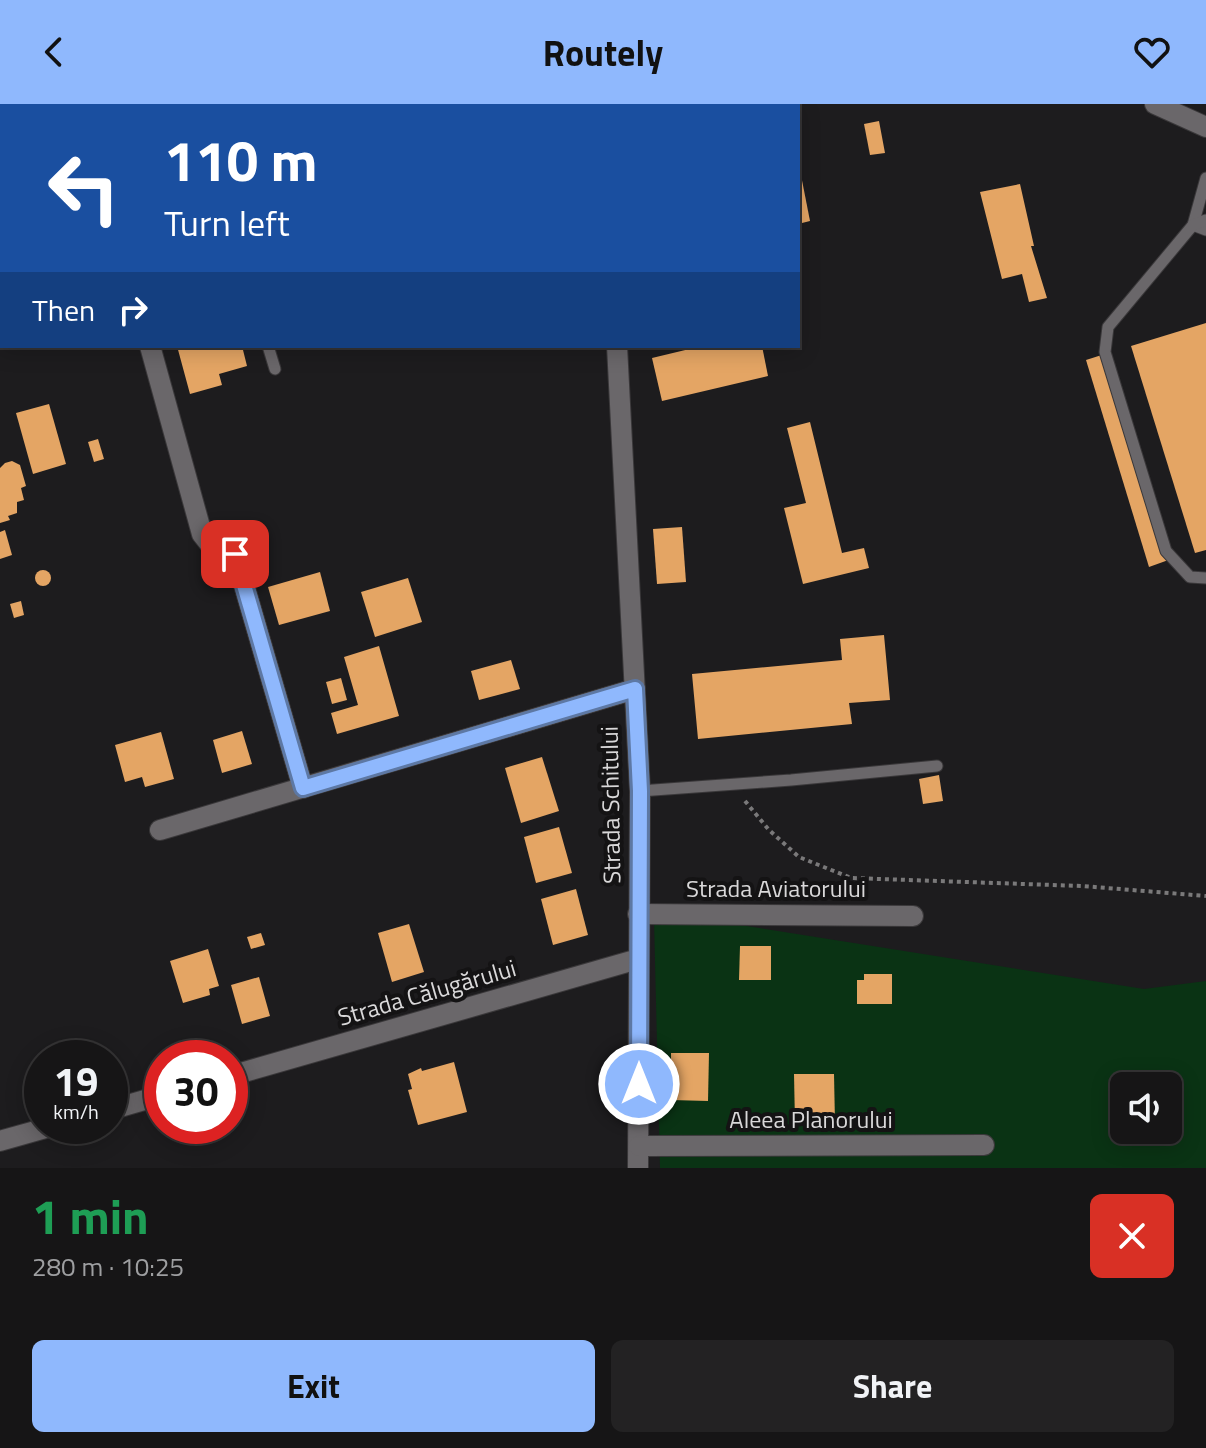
<!DOCTYPE html>
<html lang="en">
<head>
<meta charset="utf-8">
<style>
	:root { --surface:#161516; --page:#232223; --text:#f1f3f6; --muted:#9e9fa1; --line:#353435; --accent:#8fb8fd }
	body { margin:0; font-family:"Titillium Web",sans-serif; background:var(--page); color:var(--text); height:100vh; display:flex; flex-direction:column; font-size:30px; white-space:nowrap }
	* { box-sizing:border-box; margin:0 }
	p { font-size:26px; color:var(--muted) }
	.icon { flex:none; width:44px; height:44px; fill:none; stroke:currentColor; stroke-width:2; stroke-linecap:round; stroke-linejoin:round }
	.map { position:relative; height:1064px; overflow:hidden }
	.panel { display:flex; flex-direction:column; background:var(--surface); flex:1 }
	.panel>* { flex:none }
	.top-card { position:absolute; left:0px; top:0px; width:800px; height:244px; box-shadow:0 4px 20px #0003,0 0 0 2px var(--line); background:#1a4fa0; color:#fff; overflow:hidden }
	.fabs { position:absolute; left:1110px; top:968px; display:grid; gap:16px }
	.fabs a { display:grid; place-items:center; width:72px; height:72px; border-radius:12px; background:var(--surface); box-shadow:0 4px 20px #0003,0 0 0 2px var(--line); font-size:40px }
	.speed { position:absolute; left:24px; top:936px; display:flex; gap:16px; font-size:40px; font-weight:700; text-align:center }
	.speed>* { display:grid; place-content:center; width:104px; height:104px; border-radius:50%; background:var(--surface); box-shadow:0 4px 20px #0003,0 0 0 2px var(--line); line-height:1 }
	.speed small { font-size:20px; font-weight:400 }
	.speed .limit { border:12px solid #d22; background:#fff; color:#111 }
	.pin { position:absolute; display:grid; place-items:center; width:68px; height:68px; color:#fff; margin:-34px; border-radius:16px; box-shadow:0 4px 12px #0006 }
	.me { position:absolute; width:88px; margin:-44px; rotate:0deg; stroke-linejoin:round; filter:drop-shadow(0 0 6px #0008) }
	.turn { display:flex; align-items:center; gap:28px; height:168px; padding:0 32px; font-size:36px }
	.turn .icon { width:104px; height:104px; stroke-width:2.5 }
	.turn b { display:block; font-size:56px; line-height:68px }
	.then { display:flex; align-items:center; height:76px; padding:0 32px; background:#0003; gap:16px; font-size:30px }
	.round { display:grid; place-items:center; flex:none; width:84px; height:84px; border-radius:12px; background:var(--page) }
	.summary { display:flex; align-items:center; justify-content:space-between; height:136px; padding:0 32px }
	h1 { font-size:48px; font-weight:700; line-height:60px; color:#1e9e55 }
	.cta { display:flex; gap:16px; margin-top:auto; padding:16px 32px }
	.cta a { flex:1; height:92px; border-radius:12px; background:var(--accent); color:#111; font-size:32px; font-weight:700; line-height:92px; text-align:center }
	.cta a+a { background:var(--page); color:var(--text) }
	header { display:flex; justify-content:space-between; align-items:center; height:104px; padding:0 32px; background:var(--accent); color:#111; font-size:36px; font-weight:700 }
	.map>svg:first-child { display:block }
</style>
</head>
<body>
<header><svg class="icon" aria-label="back" viewBox="0 0 24 24"><path d="M15 5l-7 7 7 7"/></svg>Routely<svg class="icon" aria-label="heart" viewBox="0 0 24 24"><path d="M12 20l-8-8c-3-5 5-10 8-4 3-6 11-1 8 4z"/></svg></header>
<div class="map">
<svg width="1206" height="1064" viewBox="0 0 1206 1064">
	<rect width="100%" height="100%" fill="#1d1c1e"/>
	<!-- green -->
	<path fill="#0a3314" fill-rule="evenodd" d="M 654,815 L 734,820 L 1144,885 L 1206,877 L 1206,1064 L 660,1064 ZM 1124,982 L 1168,982 L 1168,1026 L 1124,1026 Z"/>
	<!-- building -->
	<g fill="#e4a564">
		<polygon points="879,17 885,49 870,51 864,20"/>
		<polygon points="799,61 810,117 798,120 798,62"/>
		<polygon points="1020,80 1034,142 1031,142 1047,194 1029,198 1022,170 1002,175 980,88"/>
		<polygon points="1206,219 1206,446 1195,449 1131,242"/>
		<polygon points="177,242 242,242 247,262 219,270 222,281 190,290"/>
		<polygon points="702,242 762,242 768,272 662,297 652,254"/>
		<polygon points="1108,249 1174,454 1149,463 1086,256"/>
		<polygon points="49,300 66,360 33,370 16,309"/>
		<polygon points="810,318 842,449 864,444 869,464 803,480 784,404 806,399 787,324"/>
		<polygon points="98,335 104,355 94,358 88,338"/>
		<polygon points="12,357 20,361 26,382 21,384 24,396 17,398 17,409 8,412 10,416 0,419 0,364 5,359"/>
		<polygon points="682,423 686,478 657,480 653,425"/>
		<polygon points="5,426 12,451 0,455 0,428"/>
		<circle cx="43" cy="474" r="8"/>
		<polygon points="320,468 330,507 279,521 268,483"/>
		<polygon points="408,474 422,518 375,533 361,488"/>
		<polygon points="21,497 24,511 14,514 10,500"/>
		<polygon points="884,531 890,596 849,599 852,620 698,635 692,570 842,556 840,535"/>
		<polygon points="379,542 399,612 337,630 331,609 358,601 344,553"/>
		<polygon points="511,556 520,585 479,596 471,567"/>
		<polygon points="341,574 347,596 332,600 326,578"/>
		<polygon points="242,627 252,660 222,669 213,636"/>
		<polygon points="161,628 174,675 145,683 142,673 125,678 115,641"/>
		<polygon points="542,653 559,707 521,719 505,664"/>
		<polygon points="939,671 943,697 923,700 919,675"/>
		<polygon points="559,723 572,769 536,779 524,733"/>
		<polygon points="576,785 588,831 553,841 541,795"/>
		<polygon points="409,820 424,868 392,878 378,829"/>
		<polygon points="261,829 265,841 251,845 247,833"/>
		<polygon points="740,842 771,842 771,876 739,876"/>
		<polygon points="208,845 219,882 209,885 210,891 183,899 170,857"/>
		<polygon points="864,870 892,870 892,900 857,900 857,876 864,876"/>
		<polygon points="259,873 270,912 242,920 231,881"/>
		<polygon points="671,949 709,949 708,997 671,996"/>
		<polygon points="454,958 467,1008 418,1021 408,986 412,985 408,970 421,964 422,967"/>
		<polygon points="794,970 834,970 835,1020 795,1020"/>
	</g>
	<g fill="none" stroke-linecap="round" stroke-linejoin="round">
		<defs>
			<g id="lane">
				<polyline points="1206,74 1193,121 1206,126"/>
				<polyline points="1206,116 1193,121 1108,223 1105,248 1166,447 1190,473 1206,474"/>
				<polyline points="268,242 275,265"/>
				<polyline points="640,687 791,676 937,662"/>
			</g>
			<g id="street">
				<polyline points="599,0 599,2"/>
				<polyline points="150,242 202,430 213,444 235,450 303,684"/>
				<polyline points="617,242 640,687 638,1064"/>
				<polyline points="160,726 635,585"/>
				<polyline points="638,810 913,812"/>
				<polyline points="230,972 638,855"/>
				<polyline points="110,1006 162,991"/>
				<polyline points="0,1037 53,1022"/>
				<polyline points="639,1042 984,1041"/>
			</g>
			<g id="secondary">
				<polyline points="1155,0 1206,23"/>
				<polyline points="567,2 575,0"/>
				<polyline points="0,161 2,161"/>
			</g>
		</defs>
		<!-- lane casing -->
		<use href="#lane" stroke="#3a383a" stroke-width="13"/>
		<!-- street casing -->
		<use href="#street" stroke="#3a383a" stroke-width="22"/>
		<!-- secondary casing -->
		<use href="#secondary" stroke="#3a383a" stroke-width="22"/>
		<!-- path -->
		<g stroke="#7a797a" stroke-width="4" stroke-dasharray="4 4" stroke-linecap="butt">
			<polyline points="0,17 2,24"/>
			<polyline points="745,697 769,726 799,753 851,774 1082,782 1206,792"/>
		</g>
		<!-- lane -->
		<use href="#lane" stroke="#6a676a" stroke-width="11"/>
		<!-- street -->
		<use href="#street" stroke="#6a676a" stroke-width="20"/>
		<!-- secondary -->
		<use href="#secondary" stroke="#6a676a" stroke-width="20"/>
	</g>
	<g fill="none" stroke-linecap="round" stroke-linejoin="round">
		<defs>
			<polyline id="route" points="235,450 303,684 635,585 640,687 639,980"/>
		</defs>
		<!-- route casing -->
		<use href="#route" stroke="#5d78a4" stroke-width="20"/>
		<!-- route -->
		<use href="#route" stroke="#8fb8fd" stroke-width="14"/>
	</g>
	<g text-anchor="middle" stroke-width="8" stroke-linejoin="round" paint-order="stroke">
		<!-- street labels -->
		<g font-size="24" fill="#d9d8d9" stroke="#141314">
			<text transform="translate(611 701) rotate(-91)" y="8">Strada Schitului</text>
			<text x="776" y="793">Strada Aviatorului</text>
			<text transform="translate(427 889) rotate(-16)" y="8">Strada Călugărului</text>
			<text x="811" y="1024">Aleea Planorului</text>
		</g>
	</g>
</svg>
<div class="fabs">
<a><svg class="icon" aria-label="sound" viewBox="0 0 24 24"><path d="M4 9h4l5-4v14l-5-4H4zM17 9q2 3 0 6"/></svg></a>
</div>
<div class="speed"><div>19<small>km/h</small></div><div class="limit">30</div></div>
<div class="pin" style="left:235px;top:450px;background:#d93025"><svg class="icon" aria-label="arrive" viewBox="0 0 24 24"><path d="M6 21V4h12l-3 4 3 4H6"/></svg></div>
<svg class="me" style="left:639px;top:980px" viewBox="-20 -20 40 40"><circle r="17" fill="#8fb8fd" stroke="#fff" stroke-width="3"/><path d="M0-11L8 9 0 5-8 9z" fill="#fff"/></svg>
<div class="top-card">
<div class="turn"><svg class="icon" aria-label="left" viewBox="0 0 24 24"><path d="M17 20v-9H6M10 6l-5 5 5 5"/></svg><div><b>110 m</b>Turn left</div></div>
<div class="then">Then<svg class="icon" aria-label="right" viewBox="0 0 24 24"><path d="M7 20v-9h11M14 6l5 5-5 5"/></svg></div>
</div>
</div>
<section class="panel">
<div class="summary"><div><h1>1 min</h1><p>280 m · 10:25</p></div><a class="round" style="background:#d93025;color:#fff"><svg class="icon" aria-label="close" viewBox="0 0 24 24"><path d="M6 6l12 12M18 6L6 18"/></svg></a></div>
<div class="cta"><a>Exit</a><a>Share</a></div>
</section>
</body>
</html>
